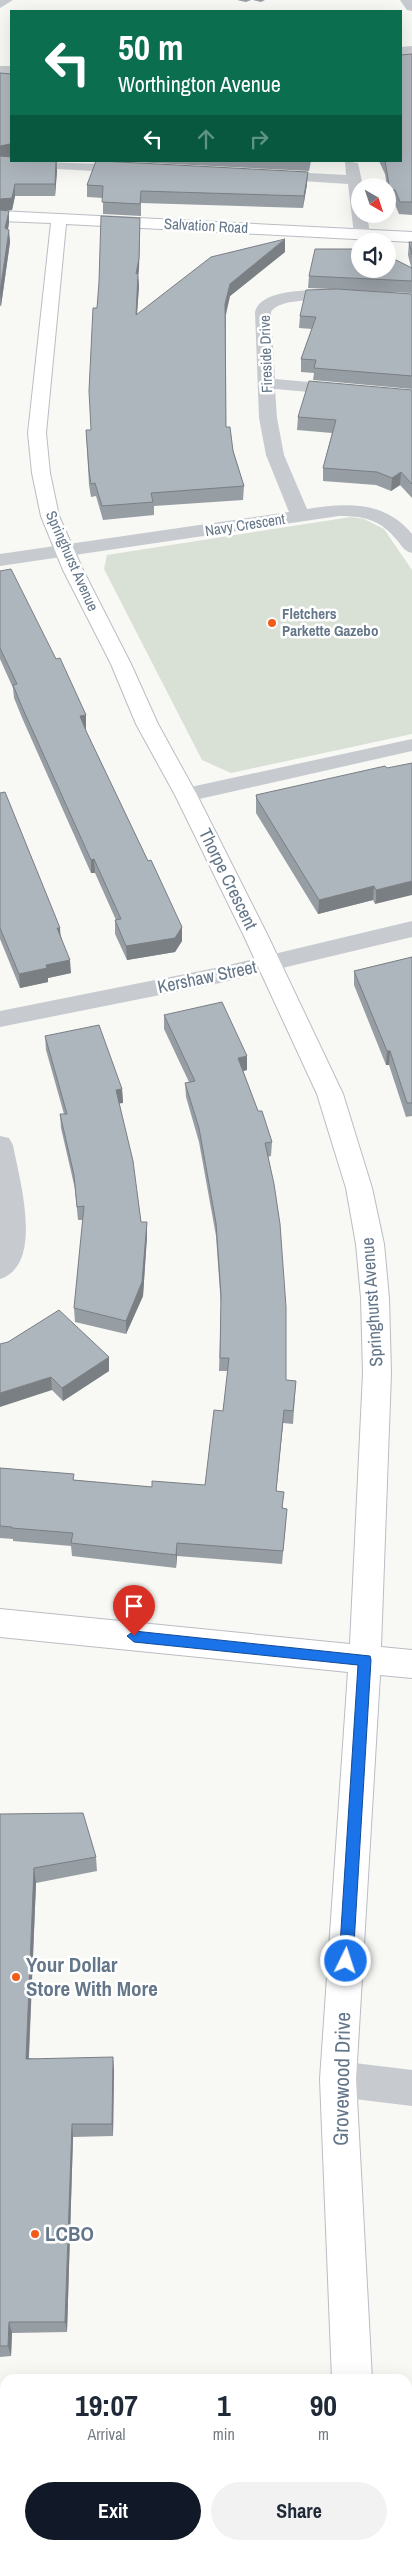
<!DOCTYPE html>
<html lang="en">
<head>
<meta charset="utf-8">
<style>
	:root { --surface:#fff; --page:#f2f2f3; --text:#1f2937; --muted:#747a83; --accent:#111827 }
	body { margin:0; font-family:"Archivo Narrow",sans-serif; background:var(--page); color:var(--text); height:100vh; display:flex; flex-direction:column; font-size:19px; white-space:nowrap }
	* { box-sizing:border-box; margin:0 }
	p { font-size:16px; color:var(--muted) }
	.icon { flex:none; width:28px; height:28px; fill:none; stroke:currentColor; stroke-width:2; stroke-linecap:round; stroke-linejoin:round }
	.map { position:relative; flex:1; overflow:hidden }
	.sheet { position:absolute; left:0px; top:2374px; width:412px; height:176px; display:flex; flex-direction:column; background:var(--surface); border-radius:15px 15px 0 0; box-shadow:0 5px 20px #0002 }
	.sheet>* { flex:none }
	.guide { position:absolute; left:10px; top:10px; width:392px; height:152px; border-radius:0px; box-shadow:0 5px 20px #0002; background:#0b6e4f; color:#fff; overflow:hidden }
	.needle { width:32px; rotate:141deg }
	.fabs { position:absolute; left:351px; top:178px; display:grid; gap:10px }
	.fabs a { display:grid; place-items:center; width:45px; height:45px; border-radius:50%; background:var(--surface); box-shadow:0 5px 20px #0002; font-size:25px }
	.pin { position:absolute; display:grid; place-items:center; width:42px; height:42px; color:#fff; margin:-51px -21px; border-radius:50% 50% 50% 0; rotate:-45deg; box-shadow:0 0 5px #0007 }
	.pin .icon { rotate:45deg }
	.me { position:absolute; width:55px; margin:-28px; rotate:4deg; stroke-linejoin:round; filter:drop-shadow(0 0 4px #0008) }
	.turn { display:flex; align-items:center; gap:18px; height:105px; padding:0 25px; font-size:22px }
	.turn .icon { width:65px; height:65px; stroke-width:2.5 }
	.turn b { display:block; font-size:35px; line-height:42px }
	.lanes { display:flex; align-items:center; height:48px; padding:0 25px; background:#0003; justify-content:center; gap:25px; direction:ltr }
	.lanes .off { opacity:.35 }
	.eta { display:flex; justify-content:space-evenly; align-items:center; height:85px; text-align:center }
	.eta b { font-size:30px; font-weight:800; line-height:35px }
	.primary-button { display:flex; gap:10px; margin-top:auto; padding:10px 25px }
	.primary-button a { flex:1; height:58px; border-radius:30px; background:var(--accent); color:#fff; font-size:20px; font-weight:800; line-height:58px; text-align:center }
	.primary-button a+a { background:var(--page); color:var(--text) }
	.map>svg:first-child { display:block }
</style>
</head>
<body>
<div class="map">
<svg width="412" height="2549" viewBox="0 0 412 2549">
	<rect width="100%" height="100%" fill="#f8f8f5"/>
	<!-- green -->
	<polygon fill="#d9e0d6" points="351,517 364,519 384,529 412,570 412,734 231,773 202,760 104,569 107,555"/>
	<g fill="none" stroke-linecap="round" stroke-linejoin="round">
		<defs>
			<g id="secondary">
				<polygon points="0,211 412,232 412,242 66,224 46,433 50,473 59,516 83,570 131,664 158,724 197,795 267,934 343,1094 372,1188 384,1244 389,1298 391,1373 381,1647 412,1650 412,1678 380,1675 356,2079 372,2379 332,2379 320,2079 348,1672 0,1637 0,1609 350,1644 363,1373 361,1298 356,1244 346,1188 317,1094 243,934 175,795 136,724 111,664 63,570 41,516 32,473 28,433 51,223 0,221"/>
				<rect x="339" y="2545" width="42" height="4"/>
			</g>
		</defs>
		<!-- secondary casing -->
		<use href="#secondary" stroke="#b9bec3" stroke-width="2"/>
		<!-- street -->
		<g fill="#c7cbcf" fill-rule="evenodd">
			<polygon points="0,0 13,0 0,8"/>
			<polygon points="400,0 412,0 412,11 407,10"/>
			<polygon points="412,46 412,54 401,55 401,47"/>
			<rect x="0" y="66" width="11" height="8"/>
			<polygon points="0,158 11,158 11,161 131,165 138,169 131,173 0,166"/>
			<polygon points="345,161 358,163 363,186 360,186 360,214 367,214 370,234 368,237 356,237 354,234 348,184 271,179 264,175 271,171 346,175"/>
			<path d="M 334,290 L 412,295 L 412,305 C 388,304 282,290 271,312 L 275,379 L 412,391 L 412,401 L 275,389 L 277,418 L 284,455 L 307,509 C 346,503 384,500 412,534 L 412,553 C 403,551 401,544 395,538 C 379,519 363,516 339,516 L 0,566 L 0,554 L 289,512 L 266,455 L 259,418 L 255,312 C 260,288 315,290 334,290 Z"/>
			<polygon points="412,739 412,751 186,802 178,800 175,795 178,790 186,788"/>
			<polygon points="412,921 412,937 220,983 0,1027 0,1011 220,967"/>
			<path d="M 0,1136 L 9,1138 L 13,1145 C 19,1178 45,1265 0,1279 Z"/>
			<polygon points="338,2061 412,2070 412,2106 338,2097 325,2092 320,2079 325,2066"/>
		</g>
		<!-- secondary -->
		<use href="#secondary" fill="#fff" fill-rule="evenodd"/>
	</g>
	<!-- wall -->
	<g fill="#969da3">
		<polygon points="237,0 251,0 246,2"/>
		<polygon points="253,0 265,0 261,2"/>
		<polygon points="412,54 412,215 399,214 394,202 389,202 388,186 387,186 385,174 379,161 401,161"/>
		<polygon points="0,73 11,74 11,157 8,156 57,161 57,171 55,196 15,196 12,210 3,211 9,211 9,223 8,229 10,242 1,306 0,306"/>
		<polygon points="114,161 311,161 309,171"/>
		<polygon points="307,184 303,208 141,203 141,216 103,214 103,198 87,197 87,185"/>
		<polygon points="140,218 139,270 138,275 139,286 137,314 285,252 230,296 226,315 226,427 244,486 243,500 154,506 154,515 103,520 96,496 91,497 89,485 86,430 91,430 97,308"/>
		<polygon points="409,242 412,242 412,293 359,291 412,294 412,389 313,380 314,373 301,372 301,359 312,329 299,328 300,316 330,289 308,288 309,276 411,267 408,255"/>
		<polygon points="412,390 412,498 400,485 391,491 376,485 323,481 323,468 332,433 297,430 298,417"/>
		<polygon points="0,571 56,659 86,715 86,729 85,729 87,733 148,861 182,927 182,941 175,952 127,960 115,934 115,920 116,920 95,873 91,873 23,720 14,698 13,688 0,659"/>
		<polygon points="387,768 375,904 373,900 318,914 256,813 256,795"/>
		<polygon points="0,793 61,936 71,973 48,978 48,982 20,988 0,939"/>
		<polygon points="412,957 412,1116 406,1117 389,1065 386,1065 354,985 354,971"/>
		<polygon points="164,1015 247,1070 243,1071 258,1111 272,1142 271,1156 268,1157 286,1380 296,1381 293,1424 283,1423 276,1491 283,1508 286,1522 282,1564 177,1556 176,1568 72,1556 71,1546 13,1541 13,1539 0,1538 0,1468 75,1480 152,1487 205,1485 223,1411 228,1371 219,1371 221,1306 216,1236 199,1142 186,1097 185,1083 189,1082 164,1029"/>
		<polygon points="45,1036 122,1089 123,1103 119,1103 141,1222 147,1236 143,1296 126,1334 75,1322 74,1308 83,1220 78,1220 75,1189 61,1128 60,1114 64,1114 46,1050"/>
		<polygon points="0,1344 109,1371 63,1401 52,1390"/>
		<polygon points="0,1814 96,1857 97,1871 36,1883 29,2058 114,2069 113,2136 73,2137 67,2332 12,2333 11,2356 0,2357"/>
	</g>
	<!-- shaded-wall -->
	<g fill="#7a7f84">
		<polygon points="10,144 11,156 0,158 0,146"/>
		<polygon points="57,161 57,171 55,196 55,184"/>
		<polygon points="308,172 307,184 303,208 304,196"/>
		<polygon points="15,184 15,196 12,210 0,211 0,199"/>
		<polygon points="9,211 9,223 6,240 5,228"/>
		<polygon points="140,218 139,270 138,275 139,286 136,328 136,274"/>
		<polygon points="9,230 10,242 1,306 0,292"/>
		<polygon points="285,239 285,252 230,296 225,316 225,304 230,284"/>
		<polygon points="401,472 400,485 391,491 392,478"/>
		<polygon points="86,715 86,729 81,730 80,716"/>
		<polygon points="94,859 95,873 91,873 91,860"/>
		<polygon points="412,881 412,895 375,904 376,890"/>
		<polygon points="374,886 373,900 318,914 319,900"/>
		<polygon points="182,927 182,941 175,952 127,960 126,946"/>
		<polygon points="57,928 60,928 61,942"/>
		<polygon points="70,960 71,973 48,978 48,982 20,988 19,974 46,965"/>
		<polygon points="387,1051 390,1051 389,1065 386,1065"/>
		<polygon points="247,1056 247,1070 238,1072 238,1058"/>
		<polygon points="122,1089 123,1103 116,1104 116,1090"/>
		<polygon points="147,1222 147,1236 143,1296 126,1334 126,1321"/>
		<polygon points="109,1357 109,1371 63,1401 62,1388"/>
		<polygon points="51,1377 52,1390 0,1407 0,1393"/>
		<polygon points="284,1410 283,1423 275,1504 276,1491"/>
		<polygon points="177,1543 177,1556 176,1568 176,1555"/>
		<polygon points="34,1868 36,1883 28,2072 26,2059"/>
		<polygon points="113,2057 114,2069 113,2136 112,2124"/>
		<polygon points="72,2124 73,2137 67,2332 65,2322"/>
		<polygon points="9,2322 12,2333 11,2356 8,2346"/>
		<rect x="41" y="2545" width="3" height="4"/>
	</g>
	<!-- building -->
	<g fill="#aeb6bd" stroke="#7a7f84">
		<polygon points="412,54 412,202 400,202 395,190 390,190 385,161 401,161 401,55"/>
		<polygon points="0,73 11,74 11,146 10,144 0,146"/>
		<polygon points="0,156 11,157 11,161 56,161 55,184 15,184 12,198 0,199"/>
		<polygon points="96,161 101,161 308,172 304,196 141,191 140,204 102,202 103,186 87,185"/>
		<polygon points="0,210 9,211 5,228 9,230 0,292"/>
		<polygon points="101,216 140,218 139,258 136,274 138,273 136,315 211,257 285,239 230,284 225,304 226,427 230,427 233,451 244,486 151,493 153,502 102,506 95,483 91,484 89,471 86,430 91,430 89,391 93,308 97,308 99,282"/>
		<polygon points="409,242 412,242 412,255"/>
		<polygon points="315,249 360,249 360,269 388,269 388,256 412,268 412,281 309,276"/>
		<polygon points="337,289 412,294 412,376 314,368 316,360 301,359 316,317 300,316 306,290"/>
		<polygon points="309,381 412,390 412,484 401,472 392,478 377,472 323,468 336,420 298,417"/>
		<polygon points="11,569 56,659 60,658 86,715 80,716 87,733 148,861 151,860 182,927 175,938 126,946 115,920 121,919 94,859 91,860 22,707 13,685 17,684 0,648 0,571"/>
		<polygon points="412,763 412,881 376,890 374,886 319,900 257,799 256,795 385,766 387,768"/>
		<polygon points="5,792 54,913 60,928 57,928 70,960 46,965 47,968 19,974 0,928 0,793"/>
		<polygon points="412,957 412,1103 407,1103 390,1051 387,1051 354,971"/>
		<polygon points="222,1002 247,1056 238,1058 258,1111 262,1111 272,1142 265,1143 274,1184 280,1224 286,1307 286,1380 296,1381 293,1411 284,1410 276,1491 284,1492 282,1508 287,1509 283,1551 177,1543 176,1555 71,1543 73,1533 12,1528 12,1527 0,1526 0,1468 74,1474 73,1480 152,1487 152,1481 205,1485 214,1410 223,1411 229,1358 220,1358 221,1295 216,1223 199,1128 185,1083 195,1081 164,1015"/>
		<polygon points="99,1025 122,1089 116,1090 133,1161 141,1222 147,1222 142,1282 126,1321 74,1308 84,1206 77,1207 74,1175 60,1114 67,1114 45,1036"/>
		<polygon points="59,1310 109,1357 62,1388 51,1377 0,1393 0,1344 8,1342"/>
		<polygon points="83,1813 96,1857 34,1868 26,2059 113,2057 112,2124 72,2124 65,2322 9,2322 8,2346 0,2346 0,1814"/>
		<polygon points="0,2426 5,2426 5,2545 41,2545 41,2549 0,2549"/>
	</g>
	<!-- route -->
	<polygon fill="#1a73e8" stroke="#114b97" points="134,1631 370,1656 371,1660 353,1961 351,1966 346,1968 341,1966 339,1961 358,1665 134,1642 127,1636"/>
	<!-- markers -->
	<g fill="#f25c1b" stroke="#fff" stroke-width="2">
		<circle cx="272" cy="623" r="5"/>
		<circle cx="16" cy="1977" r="5"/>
		<circle cx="35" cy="2234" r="5"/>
	</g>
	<g text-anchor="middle" stroke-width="5" stroke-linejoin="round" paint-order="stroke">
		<!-- far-street labels -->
		<g font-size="15" fill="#647689" stroke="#fff">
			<text transform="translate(206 226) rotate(3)" y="5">Salvation Road</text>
			<text transform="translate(266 354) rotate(-92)" y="5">Fireside Drive</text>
			<text transform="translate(245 525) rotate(-9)" y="5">Navy Crescent</text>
			<text transform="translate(72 561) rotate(66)" y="5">Springhurst Avenue</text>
		</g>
		<!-- far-poi labels -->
		<g font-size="15" font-weight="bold" fill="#647689" stroke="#fff" text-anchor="start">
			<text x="282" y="619">Fletchers<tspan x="282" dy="17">Parkette Gazebo</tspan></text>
		</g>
		<!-- street labels -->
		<g font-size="18" fill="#647689" stroke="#fff">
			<text transform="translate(228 879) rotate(64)" y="6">Thorpe Crescent</text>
			<text transform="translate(207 977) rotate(-12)" y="6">Kershaw Street</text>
			<text transform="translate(372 1302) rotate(-94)" y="6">Springhurst Avenue</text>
		</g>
		<!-- near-poi labels -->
		<g font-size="21" font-weight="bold" fill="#647689" stroke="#fff" text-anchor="start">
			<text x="26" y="1972">Your Dollar<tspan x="26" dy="24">Store With More</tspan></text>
			<text x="45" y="2241">LCBO</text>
		</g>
		<!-- near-street labels -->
		<g font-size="21" fill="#647689" stroke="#fff">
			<text transform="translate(342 2079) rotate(-89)" y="7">Grovewood Drive</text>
		</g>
	</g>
</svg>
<div class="fabs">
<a><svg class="needle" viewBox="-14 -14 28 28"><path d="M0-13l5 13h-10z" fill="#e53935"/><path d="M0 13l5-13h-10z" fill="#747a83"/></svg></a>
<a><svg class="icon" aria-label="sound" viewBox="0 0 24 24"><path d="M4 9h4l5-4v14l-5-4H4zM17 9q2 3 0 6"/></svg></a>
</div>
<div class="pin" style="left:134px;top:1636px;background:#d93025"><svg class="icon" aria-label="arrive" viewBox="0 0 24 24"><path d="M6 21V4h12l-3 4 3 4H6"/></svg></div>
<svg class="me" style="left:346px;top:1961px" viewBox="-20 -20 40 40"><circle r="17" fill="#1a73e8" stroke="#fff" stroke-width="3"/><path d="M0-11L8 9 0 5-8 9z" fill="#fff"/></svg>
<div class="guide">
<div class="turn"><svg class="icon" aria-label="left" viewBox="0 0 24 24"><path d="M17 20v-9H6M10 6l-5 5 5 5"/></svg><div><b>50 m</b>Worthington Avenue</div></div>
<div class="lanes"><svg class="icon" aria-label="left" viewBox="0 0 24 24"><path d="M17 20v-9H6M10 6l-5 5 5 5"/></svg><svg class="icon off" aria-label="ahead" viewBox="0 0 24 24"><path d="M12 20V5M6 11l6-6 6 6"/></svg><svg class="icon off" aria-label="right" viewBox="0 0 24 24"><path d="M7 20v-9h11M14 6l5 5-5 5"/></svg></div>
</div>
<section class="sheet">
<div class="eta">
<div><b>19:07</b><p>Arrival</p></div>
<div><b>1</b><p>min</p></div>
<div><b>90</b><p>m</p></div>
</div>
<div class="primary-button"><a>Exit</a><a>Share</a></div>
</section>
</div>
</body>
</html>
